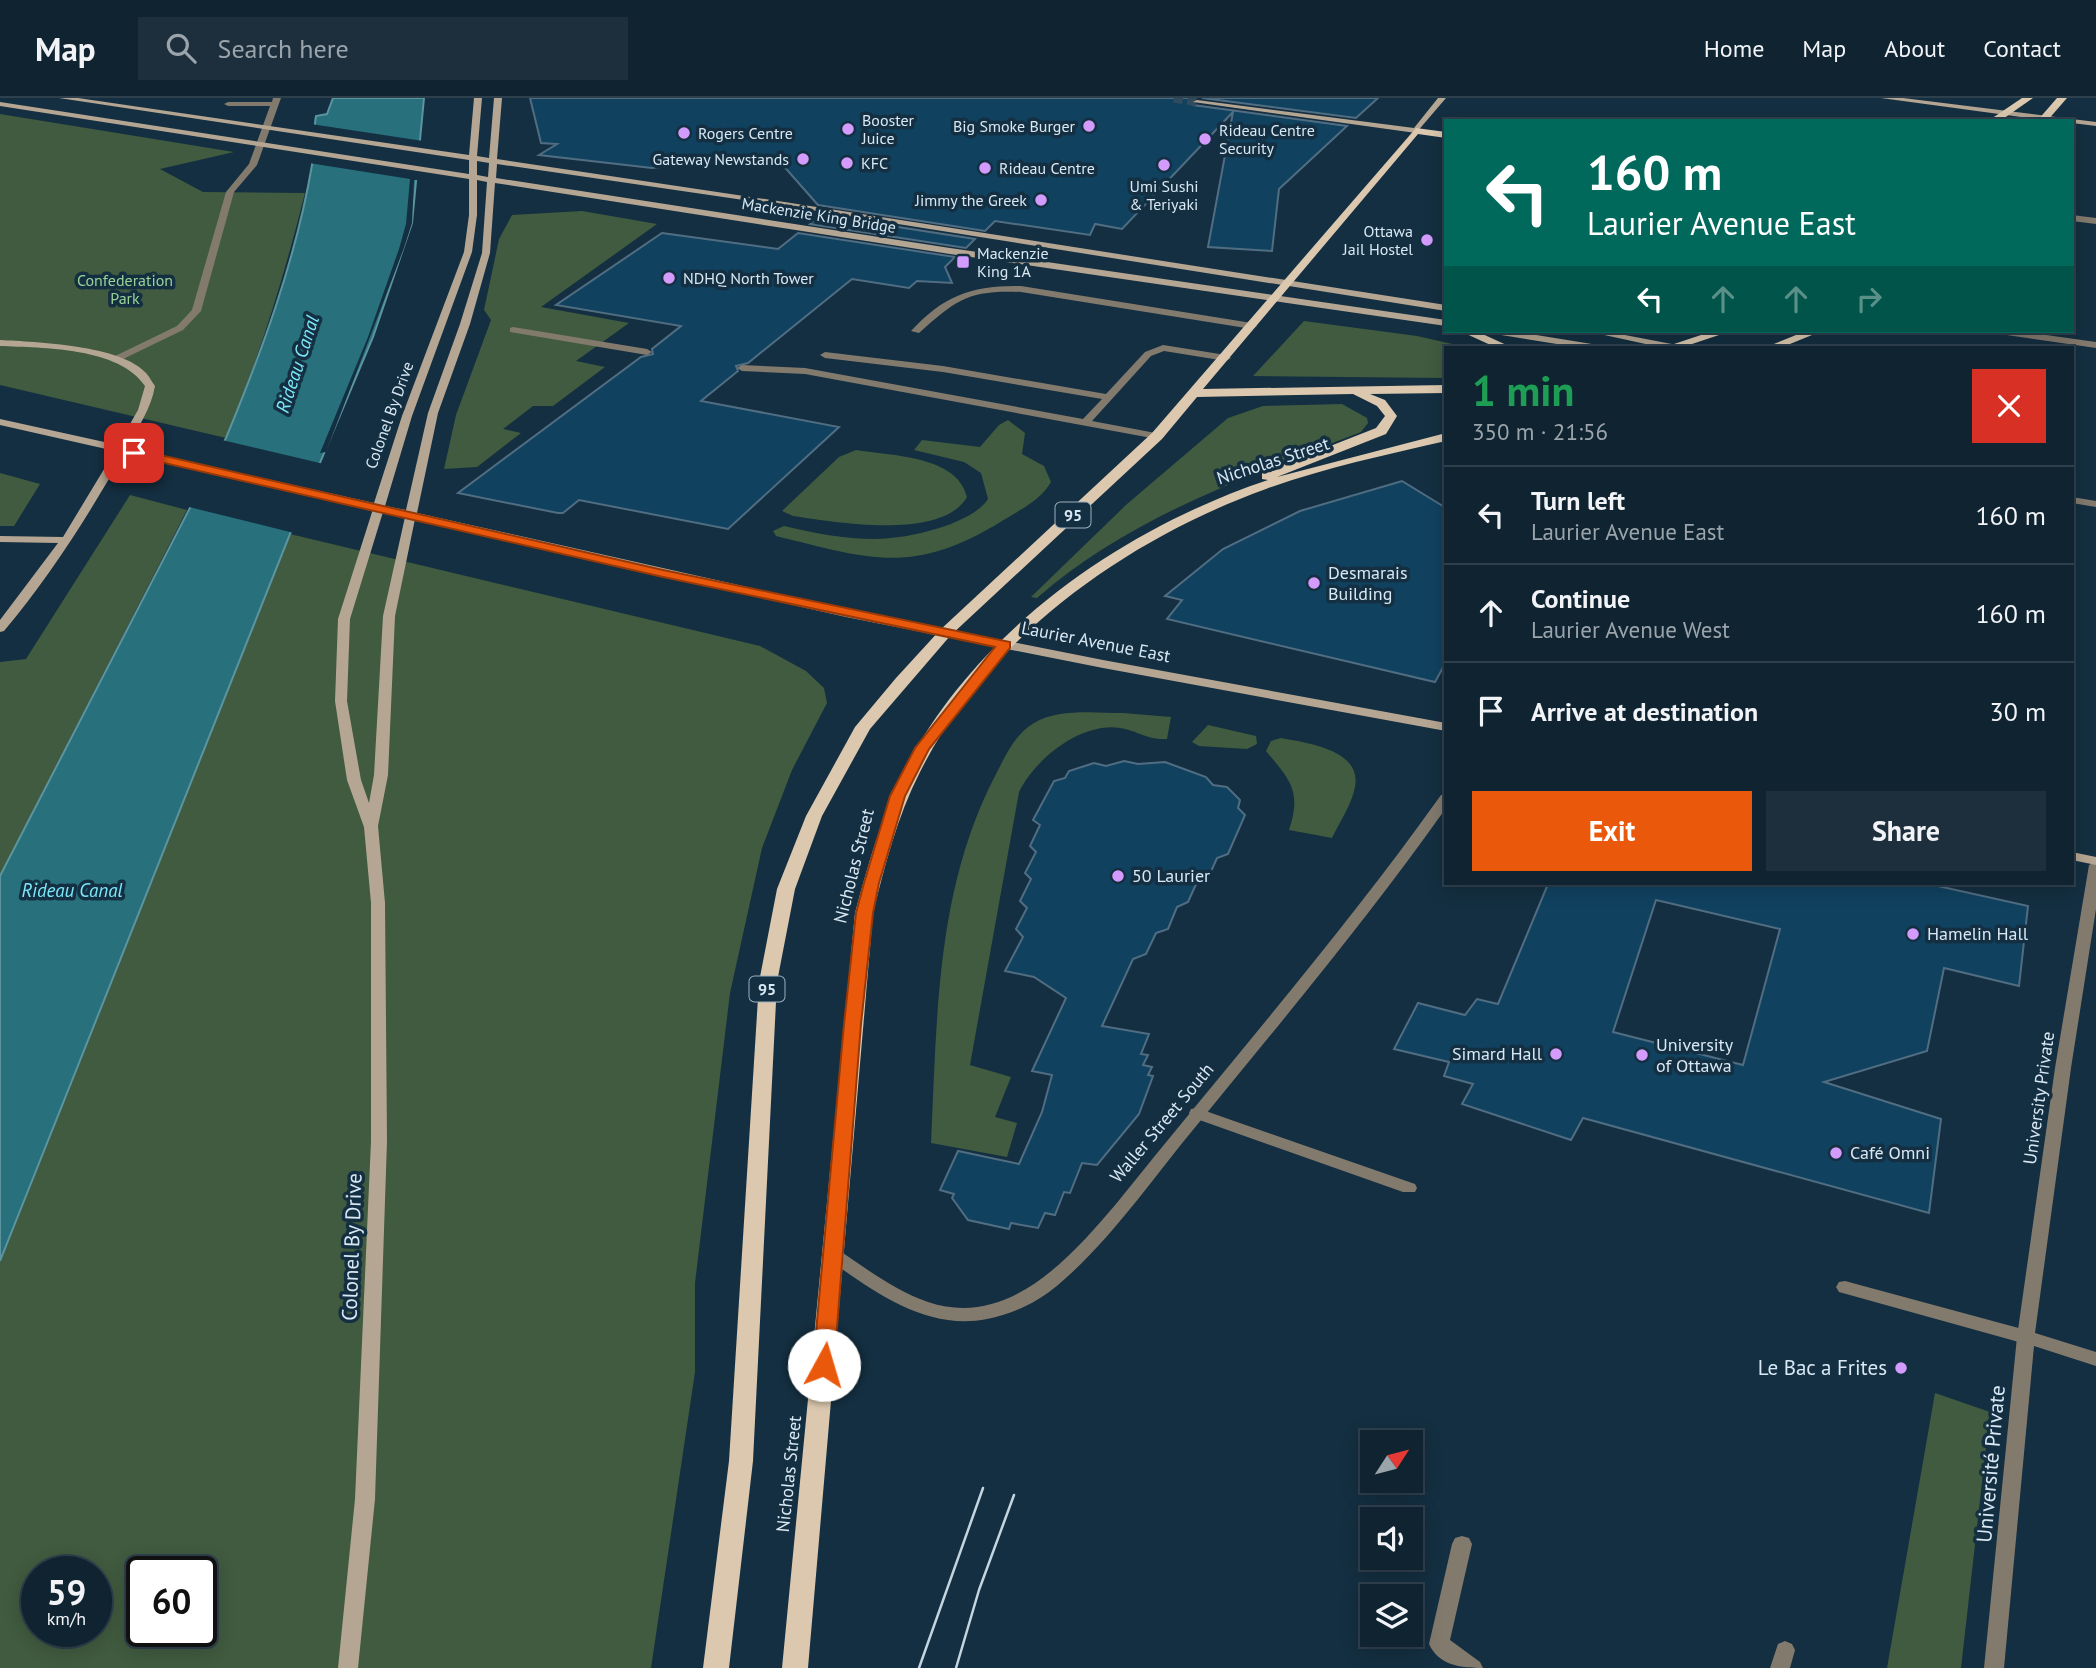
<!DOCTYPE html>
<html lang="en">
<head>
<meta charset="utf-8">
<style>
	:root { --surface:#0f2331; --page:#1d2f3d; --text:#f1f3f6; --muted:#9ba4ab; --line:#2f404d; --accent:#ea580c }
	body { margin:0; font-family:"PT Sans",sans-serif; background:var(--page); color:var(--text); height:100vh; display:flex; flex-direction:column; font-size:26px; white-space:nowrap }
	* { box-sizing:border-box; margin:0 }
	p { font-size:23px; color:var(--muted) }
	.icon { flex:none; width:38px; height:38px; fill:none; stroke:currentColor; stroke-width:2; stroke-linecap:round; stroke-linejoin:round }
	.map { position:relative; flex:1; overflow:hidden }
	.side { position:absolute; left:1444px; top:248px; width:630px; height:539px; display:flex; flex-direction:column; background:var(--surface); border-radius:0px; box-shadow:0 4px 18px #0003,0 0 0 2px var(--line) }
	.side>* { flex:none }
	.hud { position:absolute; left:1444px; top:21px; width:630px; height:214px; border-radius:0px; box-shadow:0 4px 18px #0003,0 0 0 2px var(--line); background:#00695c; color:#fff; overflow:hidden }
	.needle { width:46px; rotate:54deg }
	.controls { position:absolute; left:1360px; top:1332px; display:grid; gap:14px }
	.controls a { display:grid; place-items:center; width:63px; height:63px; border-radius:0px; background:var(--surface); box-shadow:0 4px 18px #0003,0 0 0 2px var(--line); font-size:35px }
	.speed { position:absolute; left:21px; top:1458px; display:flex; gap:14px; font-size:35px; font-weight:700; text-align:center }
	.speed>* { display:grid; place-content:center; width:91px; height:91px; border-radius:50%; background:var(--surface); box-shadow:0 4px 18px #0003,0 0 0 2px var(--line); line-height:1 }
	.speed small { font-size:18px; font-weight:400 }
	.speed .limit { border:4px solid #111; border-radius:10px; background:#fff; color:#111 }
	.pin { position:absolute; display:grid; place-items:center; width:60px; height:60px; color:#fff; margin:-30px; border-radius:14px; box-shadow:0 4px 10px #0006 }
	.me { position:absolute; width:77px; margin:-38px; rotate:6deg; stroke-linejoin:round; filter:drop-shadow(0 0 5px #0008) }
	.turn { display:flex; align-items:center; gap:24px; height:147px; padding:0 28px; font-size:32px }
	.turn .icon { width:91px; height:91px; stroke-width:2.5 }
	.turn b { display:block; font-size:49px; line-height:60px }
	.lanes { display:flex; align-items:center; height:66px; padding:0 28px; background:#0003; justify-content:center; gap:35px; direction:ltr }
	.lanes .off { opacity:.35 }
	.round { display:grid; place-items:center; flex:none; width:74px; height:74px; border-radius:0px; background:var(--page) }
	.headline { display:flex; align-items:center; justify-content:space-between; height:119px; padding:0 28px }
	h1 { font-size:42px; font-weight:600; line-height:52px; color:#1e9e55 }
	.primary-button { display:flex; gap:14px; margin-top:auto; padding:14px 28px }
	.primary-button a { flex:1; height:80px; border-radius:0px; background:var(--accent); color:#fff; font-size:28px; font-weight:600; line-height:80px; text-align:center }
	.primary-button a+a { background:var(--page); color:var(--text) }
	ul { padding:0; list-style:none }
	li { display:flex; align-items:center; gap:21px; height:98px; padding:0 28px; border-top:2px solid var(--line) }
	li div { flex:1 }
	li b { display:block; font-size:26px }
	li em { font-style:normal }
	header { display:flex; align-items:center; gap:42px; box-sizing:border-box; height:98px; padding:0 35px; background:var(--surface); border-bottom:2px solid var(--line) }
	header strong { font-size:33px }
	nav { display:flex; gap:38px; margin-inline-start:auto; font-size:24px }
	.search { width:490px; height:63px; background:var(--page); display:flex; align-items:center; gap:18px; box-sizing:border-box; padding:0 24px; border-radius:0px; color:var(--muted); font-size:26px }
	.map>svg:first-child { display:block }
</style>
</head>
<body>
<header>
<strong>Map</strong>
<div class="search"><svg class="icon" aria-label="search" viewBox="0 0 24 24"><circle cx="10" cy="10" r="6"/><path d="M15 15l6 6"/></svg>Search here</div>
<nav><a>Home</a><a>Map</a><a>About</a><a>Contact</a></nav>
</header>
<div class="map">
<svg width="2096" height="1570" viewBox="0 0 2096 1570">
	<rect width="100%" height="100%" fill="#142f41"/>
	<!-- green -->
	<g fill="#405b3f" fill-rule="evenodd">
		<path d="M 0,16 L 234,54 L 160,71 L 203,94 L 305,95 C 284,179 259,260 226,340 L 0,287 Z"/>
		<polygon points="582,113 657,126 541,209 629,225 576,263 605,269 553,308 533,308 503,331 521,335 477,369 444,371 456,317 491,222 484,212 499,141 512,117"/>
		<polygon points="1304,223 1417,238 1470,250 1446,250 1445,280 1253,278"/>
		<path d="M 1342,306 L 1367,320 L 1368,325 L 1361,334 C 1249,378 1129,419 1037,500 L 1031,499 L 1127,406 L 1228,320 L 1263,308 Z"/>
		<path d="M 1008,322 L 1025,335 L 1022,356 L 1044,368 L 1051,384 C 1040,403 1021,411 1002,423 C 913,478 870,461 776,438 L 773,433 L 784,428 C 813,435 845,441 875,441 C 906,441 971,427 988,401 L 981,375 L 964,364 L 914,352 L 922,342 L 980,349 L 999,327 Z"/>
		<path d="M 856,352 C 891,358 957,357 967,399 C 942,443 834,424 793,418 L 782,413 L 839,359 Z"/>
		<polygon points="0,375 40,386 14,428 0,428"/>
		<polygon points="130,397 187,412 0,778 0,564 26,561"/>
		<path d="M 290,436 L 760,548 L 806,573 L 824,590 L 827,605 L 792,672 L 762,750 L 730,895 L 695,1185 L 695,1274 L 651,1570 L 0,1570 L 0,1163 ZM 37,1474 L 96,1474 L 96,1533 L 37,1533 ZM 142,1474 L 201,1474 L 201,1533 L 142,1533 Z"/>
		<path d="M 1123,615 L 1171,619 L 1167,641 C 1146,642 1139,633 1120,630 C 1081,624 1035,661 1019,694 L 970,967 L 1011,979 L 995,1019 L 1017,1025 L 1007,1059 L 931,1045 C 937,919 936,790 996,676 C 1006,657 1015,636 1034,625 C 1058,610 1096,615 1123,615 Z"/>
		<polygon points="1208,627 1256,638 1257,646 1247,651 1199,648 1192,644"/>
		<path d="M 1281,640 C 1306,645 1362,651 1355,689 C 1352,706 1339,725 1332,740 L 1289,732 C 1302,693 1290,682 1266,653 L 1271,643 Z"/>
		<polygon points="1935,1295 1990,1314 1961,1570 1887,1570"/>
	</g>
	<!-- water -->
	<path fill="#27707c" stroke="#5c94a0" stroke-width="2" d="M 333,0 L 424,0 L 412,125 L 373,239 L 290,436 L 0,1163 L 0,778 L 226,340 C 262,253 296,161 312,67 C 315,51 313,34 316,18 L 327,16 Z"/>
	<!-- pier -->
	<g fill="#142f41">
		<polygon points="311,26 423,43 418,82 414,82 412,125 404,150 326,354 320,355 368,239 399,151 406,126 410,81 309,65"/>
		<polygon points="222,342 324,366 294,435 185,408"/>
	</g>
	<!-- building -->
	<g fill="#104260" stroke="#516d82" stroke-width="2" fill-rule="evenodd">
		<polygon points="530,0 1195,0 1190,3 1193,7 1347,28 1279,91 1272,153 1208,149 1233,14 1122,131 1095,126 1090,137 995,123 985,133 818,107 781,65 741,68 709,64 652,70 539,57 557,46 541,45"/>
		<polygon points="1202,0 1378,0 1356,20"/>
		<polygon points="821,117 975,141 966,150 810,126"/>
		<polygon points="662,135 778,151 798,135 955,159 945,169 952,185 917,183 909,190 852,181 748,265 736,268 738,273 701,303 839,329 728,431 579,402 563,415 558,415 458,395 641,259 653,256 652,251 681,228 556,207"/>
		<polygon points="1402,383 1446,410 1446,564 1435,584 1167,521 1182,502 1165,498 1223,451 1300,413"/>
		<polygon points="1124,663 1138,666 1165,664 1206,679 1213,687 1227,689 1240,702 1238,710 1245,717 1228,756 1217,760 1208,780 1197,784 1188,804 1177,809 1168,831 1156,835 1146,856 1133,861 1102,928 1149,936 1141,956 1148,957 1143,967 1152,969 1148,977 1153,978 1139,1016 1097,1067 1082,1065 1070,1095 1064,1094 1055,1117 1045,1115 1038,1130 1011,1125 1009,1131 968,1122 952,1100 954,1096 940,1092 958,1053 1019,1066 1042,1014 1052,977 1032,973 1066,900 1034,879 1005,873 1023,839 1016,831 1027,810 1020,803 1031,781 1025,775 1036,754 1030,748 1040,727 1033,722 1054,683 1065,680 1069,673 1094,665 1106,668"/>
		<path d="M 1548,786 L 1929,786 L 2028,808 L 2019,888 L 1944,870 L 1927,953 L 1824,984 L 1941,1021 L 1929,1115 L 1583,1020 L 1571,1042 L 1462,1006 L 1473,986 L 1444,978 L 1449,964 L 1394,951 L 1418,905 L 1465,917 L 1477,901 L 1498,906 ZM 1656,802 L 1780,831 L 1743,967 L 1613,934 Z"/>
	</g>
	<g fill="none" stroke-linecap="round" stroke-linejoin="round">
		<!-- secondary-tunnel -->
		<polyline stroke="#314b5c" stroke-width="9" stroke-dasharray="9 4.5" stroke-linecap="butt" points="1174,0 1197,4"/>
		<!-- lane -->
		<g fill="#837a6e" fill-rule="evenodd">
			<polygon points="273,0 281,0 257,67 234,94 201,213 183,232 119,263 113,263 113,259 177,228 192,212 226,94 249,66 270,8 228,8 224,6 228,4 272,4"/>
			<path d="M 1021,188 L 1252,225 L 1257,228 L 1252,231 L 1021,194 C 969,192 957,201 919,235 L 911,233 C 944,197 973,187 1021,188 Z"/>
			<polygon points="513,229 647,251 652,254 647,257 510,234 510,230"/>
			<polygon points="1163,247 1226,257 1231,260 1226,263 1164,253 1151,258 1092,323 1161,336 1162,338 1157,341 805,276 742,273 737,270 742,267 805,270 1083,321 1102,301 943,274 825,260 820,257 825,254 943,268 1106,296 1145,254"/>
			<polygon points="1197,1010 1415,1086 1417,1090 1415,1094 1403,1094 1191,1019 1189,1015 1191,1011"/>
			<polygon points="1845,1183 2026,1232 2032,1234 2035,1239 2032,1244 2026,1246 1839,1194 1836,1189 1839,1184"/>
			<path d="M 1462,1438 L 1469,1440 L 1472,1446 L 1450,1542 L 1480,1564 L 1483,1570 C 1462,1570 1439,1568 1429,1546 L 1452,1446 L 1455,1440 Z"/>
			<polygon points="1785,1543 1792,1546 1795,1552 1790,1570 1770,1570 1778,1546"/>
		</g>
		<!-- street -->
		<g fill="#837a6e" fill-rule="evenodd">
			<polygon points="2072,117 2096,120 2096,126 2072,123"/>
			<polygon points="1995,233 2018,233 2096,244 2096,250 2000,236"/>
			<polygon points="2072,399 2096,403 2096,409 2072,405"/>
			<path d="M 1446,696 L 1446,710 C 1368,820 1282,923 1197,1027 C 1152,1081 1112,1141 1058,1187 C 1038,1204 1013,1216 987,1221 C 927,1233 874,1194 828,1161 L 825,1157 L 828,1153 L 834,1151 L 840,1153 C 868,1172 896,1193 928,1204 C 1008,1231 1070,1160 1116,1106 C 1225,970 1340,839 1441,697 Z"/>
			<polygon points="2096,763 2096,811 2071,970 2035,1235 2096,1254 2096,1268 2034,1248 2004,1570 1984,1570 2017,1239 2055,970 2089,767"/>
		</g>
		<!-- secondary -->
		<g fill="#b5a693" fill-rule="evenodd">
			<path d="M 59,0 L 78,0 L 469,57 L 474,0 L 482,0 L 477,58 L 489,60 L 494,0 L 502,0 L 497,61 L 778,103 L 1446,207 L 1446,213 L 778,107 L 497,66 L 496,80 L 950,150 L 1446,222 L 1446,228 L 950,156 L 495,85 L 490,155 L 470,226 L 438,315 L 417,415 L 846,511 L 1103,562 L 1446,625 L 1446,633 L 1103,570 L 846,519 L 415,421 L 395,518 L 388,677 L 378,728 L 385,805 L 387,1043 L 375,1401 L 358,1570 L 338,1570 L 355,1401 L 371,1043 L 371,805 L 364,729 L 347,682 L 335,603 L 338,521 L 373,411 L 124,355 C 88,418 51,477 4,533 L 0,534 L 0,522 L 58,445 L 0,444 L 0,438 L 63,439 L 115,353 L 0,327 L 0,321 L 118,347 L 138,312 L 145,288 C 119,249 43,250 0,248 L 0,242 C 36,244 121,247 146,275 C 149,278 152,284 155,288 C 151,311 138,329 127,350 L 374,405 L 402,318 L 464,154 L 469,117 L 469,81 L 0,8 L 0,4 L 469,76 L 469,62 ZM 477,63 L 489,65 L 488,79 L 477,77 ZM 477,82 L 487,84 L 482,155 L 460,226 L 428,315 L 406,412 L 385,408 L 412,318 L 472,154 L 477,117 ZM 383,414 L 405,419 L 383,518 L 374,677 L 369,705 L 361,682 L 347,603 L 350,521 Z"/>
			<polygon points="1438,0 1446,0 1416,35 1193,4 1197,2 1414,30"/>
			<polygon points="1881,0 1903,0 2096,24 2096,28 2072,25 2072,23 2051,23"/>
			<polygon points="1490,233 1511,233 1598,247 1603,250 1582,250 1495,236"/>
			<polygon points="1586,233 1604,233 1677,247 1682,250 1664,250"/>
			<polygon points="2072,754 2096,759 2096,767 2072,762"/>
		</g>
		<!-- primary -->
		<g fill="#dbc8af" fill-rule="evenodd">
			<polygon points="2022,0 2033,0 2000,23 1988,23"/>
			<polygon points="2057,0 2067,0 2047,23 2037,23"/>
			<path d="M 1416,30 L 1446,34 L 1446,40 L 1418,36 L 1203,291 L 1446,287 L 1446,295 L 1370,296 L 1385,302 L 1397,318 L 1386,336 L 1277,379 L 1446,335 L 1446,343 C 1385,357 1324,370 1266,391 C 1127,441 987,540 920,674 C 897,719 885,767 873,815 L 808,1570 L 782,1570 L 855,815 C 868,767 881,720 903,675 C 974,534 1121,431 1268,382 L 1262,381 L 1262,375 L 1376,330 L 1385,318 L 1377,308 L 1353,296 L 1197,299 L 1162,341 L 950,538 L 870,631 L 822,718 L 795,791 L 777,884 L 753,1363 L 729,1570 L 703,1570 L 729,1363 L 759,884 L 777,791 L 806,718 L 855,629 L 896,580 L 940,532 L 1152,335 Z"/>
			<polygon points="1460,233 1476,233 1513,250 1497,250"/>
			<polygon points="1713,233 1731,233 1680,250 1662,250"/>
			<polygon points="1806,233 1822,233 1780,250 1764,250"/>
		</g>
		<!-- tram -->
		<g stroke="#c4d5e2" stroke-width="2.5">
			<polyline points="919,1570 983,1390"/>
			<polyline points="956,1570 979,1492 1014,1397"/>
		</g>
	</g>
	<!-- route -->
	<polygon fill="#ea580c" stroke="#983908" stroke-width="2" points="134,351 663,472 1010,544 1010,550 929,651 905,698 879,785 873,815 861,926 834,1267 831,1273 816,1273 813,1267 844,926 856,815 864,785 890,698 915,650 995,549 663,479 129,357 129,352"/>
	<!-- markers -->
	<g fill="#d39cfc" stroke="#142f41" stroke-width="2.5">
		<circle cx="1089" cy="28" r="7"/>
		<circle cx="848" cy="31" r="7"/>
		<circle cx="684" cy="35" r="7"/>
		<circle cx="1205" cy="41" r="7"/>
		<circle cx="803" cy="61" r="7"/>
		<circle cx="847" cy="65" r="7"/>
		<circle cx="1164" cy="67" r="7"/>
		<circle cx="985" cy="70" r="7"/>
		<circle cx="1041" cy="102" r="7"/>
		<circle cx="1427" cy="142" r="7"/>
		<rect x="956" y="157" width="14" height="14" rx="3.5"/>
		<circle cx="669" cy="180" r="7"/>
		<circle cx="1314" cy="485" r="7"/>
		<circle cx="1118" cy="778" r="7"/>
		<circle cx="1913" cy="836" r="7"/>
		<circle cx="1556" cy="956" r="7"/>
		<circle cx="1642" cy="957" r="7"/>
		<circle cx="1836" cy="1055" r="7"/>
		<circle cx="1901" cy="1270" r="7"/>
	</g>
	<g text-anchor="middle" stroke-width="7" stroke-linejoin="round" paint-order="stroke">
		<!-- far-poi labels -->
		<g font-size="16" fill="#d8e8f4" stroke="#142f41" text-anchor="start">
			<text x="862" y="28">Booster<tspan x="862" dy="18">Juice</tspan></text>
			<text x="1075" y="34" text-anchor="end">Big Smoke Burger</text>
			<text x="1219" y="38">Rideau Centre<tspan x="1219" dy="18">Security</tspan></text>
			<text x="698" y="41">Rogers Centre</text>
			<text x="789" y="67" text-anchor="end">Gateway Newstands</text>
			<text x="861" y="71">KFC</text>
			<text x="999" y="76">Rideau Centre</text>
			<text x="1164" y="94" text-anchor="middle">Umi Sushi<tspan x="1164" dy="18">&amp; Teriyaki</tspan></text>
			<text x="1027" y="108" text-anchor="end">Jimmy the Greek</text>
			<text x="1413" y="139" text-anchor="end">Ottawa<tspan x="1413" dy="18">Jail Hostel</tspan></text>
			<text x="977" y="161">Mackenzie<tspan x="977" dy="18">King 1A</tspan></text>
			<text x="683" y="186">NDHQ North Tower</text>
		</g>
		<!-- far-street labels -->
		<g font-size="16" fill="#d8e8f4" stroke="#142f41">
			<text transform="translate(819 117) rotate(9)" y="6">Mackenzie King Bridge</text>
			<text transform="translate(389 317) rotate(-70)" y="6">Colonel By Drive</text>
		</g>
		<!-- far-park labels -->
		<g font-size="16" fill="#98d296" stroke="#142f41">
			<text x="125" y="188">Confederation<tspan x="125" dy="18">Park</tspan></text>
		</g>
		<!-- shield labels -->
		<g fill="#142f41" stroke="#9db0be" stroke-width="2">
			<rect x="1055.5" y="404.5" width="35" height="25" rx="5"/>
			<rect x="749.5" y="878.5" width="35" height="25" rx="5"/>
		</g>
		<g font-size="16" font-weight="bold" fill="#d8e8f4">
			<text x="1073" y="423">95</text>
			<text x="767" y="897">95</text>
		</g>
		<!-- street labels -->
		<g font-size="18" fill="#d8e8f4" stroke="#142f41">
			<text transform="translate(1273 363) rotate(-18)" y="6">Nicholas Street</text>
			<text transform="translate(1096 544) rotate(11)" y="6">Laurier Avenue East</text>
			<text transform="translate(854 768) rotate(-76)" y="6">Nicholas Street</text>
			<text transform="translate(2039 1000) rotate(-82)" y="6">University Private</text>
			<text transform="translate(1162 1025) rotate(-50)" y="6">Waller Street South</text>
			<text transform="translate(789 1376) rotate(-84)" y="6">Nicholas Street</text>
		</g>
		<!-- poi labels -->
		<g font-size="18" fill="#d8e8f4" stroke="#142f41" text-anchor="start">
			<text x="1328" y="481">Desmarais<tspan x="1328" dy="21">Building</tspan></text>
			<text x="1132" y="784">50 Laurier</text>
			<text x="1927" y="842">Hamelin Hall</text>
			<text x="1656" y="953">University<tspan x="1656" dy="21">of Ottawa</tspan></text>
			<text x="1542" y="962" text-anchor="end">Simard Hall</text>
			<text x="1850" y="1061">Café Omni</text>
		</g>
		<!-- water labels -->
		<g font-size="19" font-style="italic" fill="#7ce8fa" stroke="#142f41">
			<text transform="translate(297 266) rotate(-72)" y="7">Rideau Canal</text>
			<text x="72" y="799">Rideau Canal</text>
		</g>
		<!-- near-street labels -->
		<g font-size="21" fill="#d8e8f4" stroke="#142f41">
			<text transform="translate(352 1149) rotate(-88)" y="7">Colonel By Drive</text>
			<text transform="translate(1991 1366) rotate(-85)" y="7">Université Private</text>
		</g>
		<!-- near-poi labels -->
		<g font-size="21" fill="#d8e8f4" stroke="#142f41" text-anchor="end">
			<text x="1887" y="1277">Le Bac a Frites</text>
		</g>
	</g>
</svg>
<div class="controls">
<a><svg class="needle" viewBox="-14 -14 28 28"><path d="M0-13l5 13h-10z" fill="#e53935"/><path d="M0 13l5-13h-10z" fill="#9ba4ab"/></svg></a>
<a><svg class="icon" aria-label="sound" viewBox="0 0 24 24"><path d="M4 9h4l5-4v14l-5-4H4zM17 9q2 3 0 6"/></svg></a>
<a><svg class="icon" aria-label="layers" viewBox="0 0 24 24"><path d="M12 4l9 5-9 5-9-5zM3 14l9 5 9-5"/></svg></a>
</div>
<div class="speed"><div>59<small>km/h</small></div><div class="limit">60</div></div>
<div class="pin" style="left:134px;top:355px;background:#d93025"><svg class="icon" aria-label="arrive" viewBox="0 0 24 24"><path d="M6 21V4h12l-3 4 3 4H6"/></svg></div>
<svg class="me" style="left:824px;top:1267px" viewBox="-20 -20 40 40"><circle r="19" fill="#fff"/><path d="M0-13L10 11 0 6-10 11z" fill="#ea580c"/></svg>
<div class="hud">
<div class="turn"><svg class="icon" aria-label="left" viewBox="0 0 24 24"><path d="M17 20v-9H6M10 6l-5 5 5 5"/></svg><div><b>160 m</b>Laurier Avenue East</div></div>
<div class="lanes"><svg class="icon" aria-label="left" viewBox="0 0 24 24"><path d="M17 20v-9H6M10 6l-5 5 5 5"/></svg><svg class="icon off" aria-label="ahead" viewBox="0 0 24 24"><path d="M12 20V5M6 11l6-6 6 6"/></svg><svg class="icon off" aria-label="ahead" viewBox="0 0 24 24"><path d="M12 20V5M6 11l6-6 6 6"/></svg><svg class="icon off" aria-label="right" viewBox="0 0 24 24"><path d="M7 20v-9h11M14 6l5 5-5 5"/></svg></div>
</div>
<section class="side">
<div class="headline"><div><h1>1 min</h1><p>350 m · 21:56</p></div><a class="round" style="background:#d93025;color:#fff"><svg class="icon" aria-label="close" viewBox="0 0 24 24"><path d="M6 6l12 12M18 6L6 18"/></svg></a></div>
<ul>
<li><svg class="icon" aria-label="left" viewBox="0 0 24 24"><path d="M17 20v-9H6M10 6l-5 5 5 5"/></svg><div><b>Turn left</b><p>Laurier Avenue East</p></div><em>160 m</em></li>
<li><svg class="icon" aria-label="ahead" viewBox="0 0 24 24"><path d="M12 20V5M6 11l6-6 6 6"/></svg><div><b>Continue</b><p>Laurier Avenue West</p></div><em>160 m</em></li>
<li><svg class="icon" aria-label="arrive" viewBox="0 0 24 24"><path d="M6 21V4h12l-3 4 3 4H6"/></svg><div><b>Arrive at destination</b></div><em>30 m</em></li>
</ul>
<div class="primary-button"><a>Exit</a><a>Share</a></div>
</section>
</div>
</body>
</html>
